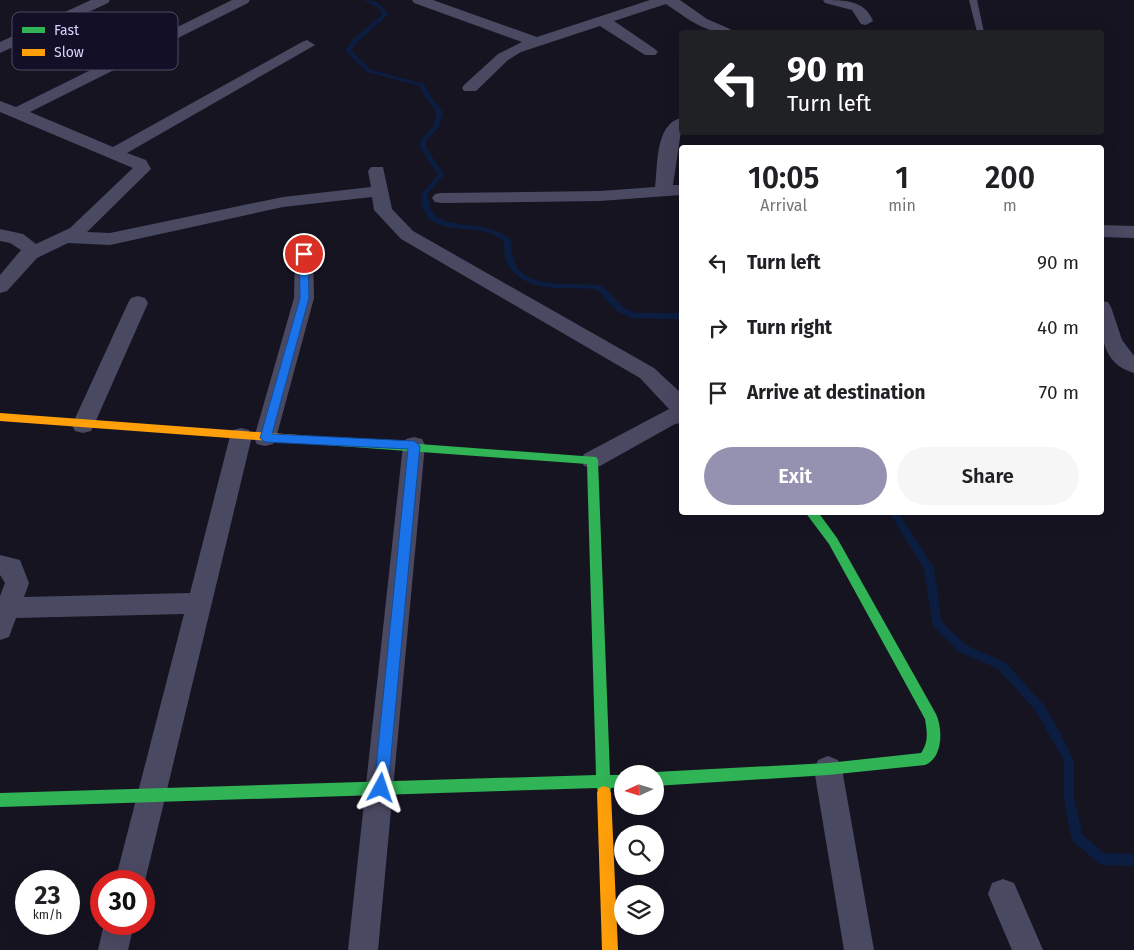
<!DOCTYPE html>
<html lang="en">
<head>
<meta charset="utf-8">
<style>
	:root { --surface:#fff; --page:#f6f6f6; --text:#202124; --muted:#757577; --accent:#9591b1 }
	body { margin:0; font-family:"Fira Sans",sans-serif; background:var(--page); color:var(--text); height:100vh; display:flex; flex-direction:column; font-size:19px; white-space:nowrap }
	* { box-sizing:border-box; margin:0 }
	p { font-size:16px; color:var(--muted) }
	.icon { flex:none; width:28px; height:28px; fill:none; stroke:currentColor; stroke-width:2; stroke-linecap:round; stroke-linejoin:round }
	.map { position:relative; flex:1; overflow:hidden }
	.drawer { position:absolute; left:679px; top:145px; width:425px; height:370px; display:flex; flex-direction:column; background:var(--surface); border-radius:5px; box-shadow:0 5px 20px #0002 }
	.drawer>* { flex:none }
	.top-card { position:absolute; left:679px; top:30px; width:425px; height:105px; border-radius:5px; box-shadow:0 5px 20px #0002; background:#202124; color:#fff; overflow:hidden }
	.needle { width:32px; rotate:266deg }
	.tools { position:absolute; left:614px; top:765px; display:grid; gap:10px }
	.tools a { display:grid; place-items:center; width:50px; height:50px; border-radius:50%; background:var(--surface); box-shadow:0 5px 20px #0002; font-size:25px }
	.speed { position:absolute; left:15px; top:870px; display:flex; gap:10px; font-size:25px; font-weight:700; text-align:center }
	.speed>* { display:grid; place-content:center; width:65px; height:65px; border-radius:50%; background:var(--surface); box-shadow:0 5px 20px #0002; line-height:1 }
	.speed small { font-size:12px; font-weight:400 }
	.speed .limit { border:8px solid #d22; background:#fff; color:#111 }
	.pin { position:absolute; display:grid; place-items:center; width:42px; height:42px; color:#fff; margin:-21px; border:2px solid #fff; border-radius:50%; box-shadow:0 1px 5px #0007 }
	.me { position:absolute; width:55px; margin:-28px; rotate:5deg; stroke-linejoin:round; filter:drop-shadow(0 0 4px #0008) }
	.turn { display:flex; align-items:center; gap:18px; height:105px; padding:0 25px; font-size:22px }
	.turn .icon { width:65px; height:65px; stroke-width:2.5 }
	.turn b { display:block; font-size:35px; line-height:42px }
	.eta { display:flex; justify-content:space-evenly; align-items:center; height:85px; text-align:center }
	.eta b { font-size:30px; font-weight:600; line-height:35px }
	.cta { display:flex; gap:10px; margin-top:auto; padding:10px 25px }
	.cta a { flex:1; height:58px; border-radius:30px; background:var(--accent); color:#fff; font-size:20px; font-weight:600; line-height:58px; text-align:center }
	.cta a+a { background:var(--page); color:var(--text) }
	ul { padding:0; list-style:none }
	li { display:flex; align-items:center; gap:15px; height:65px; padding:0 25px }
	li div { flex:1 }
	li b { display:block; font-size:19px }
	li em { font-style:normal }
	.map>svg:first-child { display:block }
</style>
</head>
<body>
<div class="map">
<svg width="1134" height="950" viewBox="0 0 1134 950">
	<rect width="100%" height="100%" fill="#161421"/>
	<g fill="none" stroke-linecap="round" stroke-linejoin="round">
		<!-- stream -->
		<g fill="#0b1e41" fill-rule="evenodd">
			<path d="M 363,0 C 375,0 383,4 388,15 L 357,42 L 351,51 L 371,70 L 424,84 L 431,97 L 443,112 L 439,127 L 426,141 L 426,147 L 444,175 L 427,194 C 428,199 429,206 431,210 C 441,232 488,218 511,240 C 512,250 512,262 519,270 C 534,288 576,283 598,285 L 601,285 L 624,308 L 636,313 L 681,313 L 681,319 L 632,318 L 618,312 L 596,289 C 566,287 520,295 506,260 C 504,254 504,247 504,241 C 497,236 491,233 483,231 C 463,227 433,232 423,209 C 421,205 421,199 421,194 L 438,175 L 420,147 L 420,141 L 433,127 L 437,112 L 425,97 L 420,86 L 367,72 L 345,51 L 353,39 L 382,15 L 380,9 Z"/>
			<polygon points="889,512 898,512 934,568 941,621 966,645 1006,663 1044,705 1058,729 1074,761 1074,799 1082,834 1104,853 1134,854 1134,866 1102,865 1098,863 1073,841 1071,837 1064,799 1064,761 1036,711 998,669 958,651 933,626 924,569"/>
		</g>
		<!-- lane -->
		<polygon fill="#4a4962" fill-rule="evenodd" points="969,0 977,0 984,32 977,32"/>
		<!-- street -->
		<g fill="#4a4962" fill-rule="evenodd">
			<polygon points="91,0 110,0 108,3 0,53 0,42"/>
			<polygon points="232,0 250,0 248,3 30,112 113,147 302,42 307,40 315,45 127,153 146,160 151,169 87,232 110,233 283,197 371,187 368,171 371,167 383,167 392,209 413,231 654,368 681,393 681,423 675,424 600,466 592,468 584,466 581,460 584,454 669,409 640,378 401,239 374,210 372,197 283,207 110,245 68,243 37,258 7,291 0,293 0,275 21,250 10,243 0,241 0,229 23,234 36,244 70,228 133,168 0,112 0,101 16,107"/>
			<path d="M 412,0 L 433,0 L 537,37 L 650,0 L 680,0 L 707,19 L 730,29 L 732,32 C 706,35 687,18 666,4 L 614,21 L 655,49 L 658,52 L 655,55 L 645,55 L 600,26 L 521,52 L 508,60 L 476,91 L 464,91 L 462,88 L 464,85 L 498,54 L 522,42 L 414,3 Z"/>
			<path d="M 823,0 C 844,0 865,0 873,21 L 866,25 L 861,24 L 852,10 L 825,3 Z"/>
			<path d="M 681,118 L 681,131 L 673,185 L 681,185 L 681,195 L 600,201 L 441,203 L 435,202 L 432,198 L 435,194 L 441,193 L 600,191 L 655,187 C 658,165 655,124 681,118 Z"/>
			<polygon points="1101,225 1134,226 1134,238 1101,237"/>
			<polygon points="304,248 311,250 313,254 314,298 276,438 273,444 265,446 257,444 254,438 294,298 295,254 297,250"/>
			<polygon points="138,296 145,298 148,303 94,425 91,431 83,433 75,431 72,425 128,303 131,298"/>
			<path d="M 1101,301 L 1108,302 L 1111,307 L 1122,340 L 1134,356 L 1134,373 C 1099,363 1101,330 1101,301 Z"/>
			<polygon points="241,428 249,430 252,436 145,881 144,883 144,881 115,881 184,614 16,618 9,637 0,640 0,596 5,583 0,575 0,555 20,560 29,583 24,597 190,593 230,436 233,430"/>
			<polygon points="414,437 422,439 425,445 378,950 348,950 403,445 406,439"/>
			<polygon points="828,756 838,760 842,769 874,950 844,950 814,769 818,760"/>
			<polygon points="1003,879 1014,883 1043,950 1012,950 988,894 992,883"/>
			<polygon points="104,924 134,924 128,950 98,950"/>
		</g>
		<!-- fast -->
		<g fill="#30b455" fill-rule="evenodd">
			<polygon points="298,435 596,457 598,460 610,775 622,775 622,787 611,788 609,798 604,800 599,798 597,788 0,807 0,793 596,775 587,464 298,443 293,439"/>
			<path d="M 805,512 L 818,512 L 837,538 L 936,714 C 943,729 943,758 925,765 L 828,775 L 655,786 L 655,774 L 652,774 L 655,772 L 828,763 L 921,753 C 929,742 927,731 925,719 L 829,544 Z"/>
		</g>
		<!-- slow -->
		<g fill="#ff9f0a" fill-rule="evenodd">
			<polygon points="0,413 298,435 303,439 298,443 0,421"/>
			<polygon points="604,786 609,788 611,793 618,950 602,950 597,793 599,788"/>
		</g>
	</g>
	<!-- route -->
	<polygon fill="#1a73e8" stroke="#114b97" points="304,251 308,254 309,298 272,434 414,441 420,446 388,788 386,793 381,795 376,793 374,788 408,449 265,442 260,438 300,298 299,254"/>
	<!-- legend -->
	<rect x="12" y="12" width="166" height="58" rx="8" fill="#130f26" stroke="#4e4a67" stroke-width="1"/>
	<rect x="22" y="27" width="23" height="6" fill="#30b455"/>
	<rect x="22" y="49" width="23" height="7" fill="#ff9f0a"/>
	<g font-size="14" fill="#d9d4ff">
		<text x="54" y="35">Fast</text>
		<text x="54" y="57">Slow</text>
	</g>
</svg>
<div class="tools">
<a><svg class="needle" viewBox="-14 -14 28 28"><path d="M0-13l5 13h-10z" fill="#e53935"/><path d="M0 13l5-13h-10z" fill="#757577"/></svg></a>
<a><svg class="icon" aria-label="search" viewBox="0 0 24 24"><circle cx="10" cy="10" r="6"/><path d="M15 15l6 6"/></svg></a>
<a><svg class="icon" aria-label="layers" viewBox="0 0 24 24"><path d="M12 4l9 5-9 5-9-5zM3 14l9 5 9-5"/></svg></a>
</div>
<div class="speed"><div>23<small>km/h</small></div><div class="limit">30</div></div>
<div class="pin" style="left:304px;top:254px;background:#d93025"><svg class="icon" aria-label="arrive" viewBox="0 0 24 24"><path d="M6 21V4h12l-3 4 3 4H6"/></svg></div>
<svg class="me" style="left:381px;top:788px" viewBox="-20 -20 40 40"><path d="M0-17L14 15 0 8-14 15z" fill="#1a73e8" stroke="#fff" stroke-width="4"/></svg>
<div class="top-card">
<div class="turn"><svg class="icon" aria-label="left" viewBox="0 0 24 24"><path d="M17 20v-9H6M10 6l-5 5 5 5"/></svg><div><b>90 m</b>Turn left</div></div>
</div>
<section class="drawer">
<div class="eta">
<div><b>10:05</b><p>Arrival</p></div>
<div><b>1</b><p>min</p></div>
<div><b>200</b><p>m</p></div>
</div>
<ul>
<li><svg class="icon" aria-label="left" viewBox="0 0 24 24"><path d="M17 20v-9H6M10 6l-5 5 5 5"/></svg><div><b>Turn left</b></div><em>90 m</em></li>
<li><svg class="icon" aria-label="right" viewBox="0 0 24 24"><path d="M7 20v-9h11M14 6l5 5-5 5"/></svg><div><b>Turn right</b></div><em>40 m</em></li>
<li><svg class="icon" aria-label="arrive" viewBox="0 0 24 24"><path d="M6 21V4h12l-3 4 3 4H6"/></svg><div><b>Arrive at destination</b></div><em>70 m</em></li>
</ul>
<div class="cta"><a>Exit</a><a>Share</a></div>
</section>
</div>
</body>
</html>
